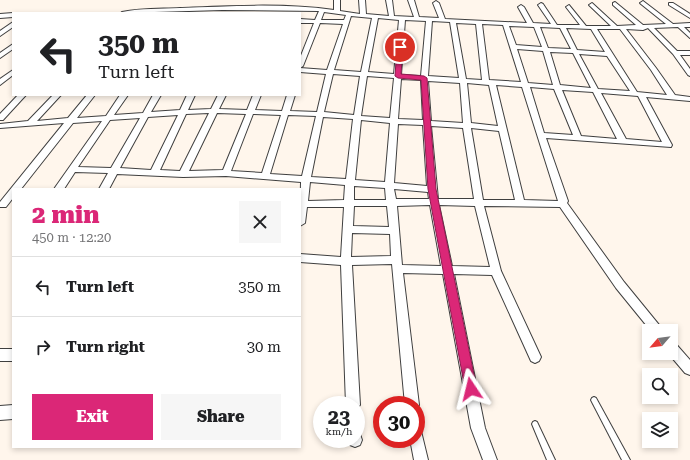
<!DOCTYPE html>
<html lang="en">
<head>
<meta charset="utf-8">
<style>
	:root { --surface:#fff; --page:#f6f6f6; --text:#202124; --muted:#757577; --line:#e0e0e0; --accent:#db2777 }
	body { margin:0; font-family:"Roboto Serif",serif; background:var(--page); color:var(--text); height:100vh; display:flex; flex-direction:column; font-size:15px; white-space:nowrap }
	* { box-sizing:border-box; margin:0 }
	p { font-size:13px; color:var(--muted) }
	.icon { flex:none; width:22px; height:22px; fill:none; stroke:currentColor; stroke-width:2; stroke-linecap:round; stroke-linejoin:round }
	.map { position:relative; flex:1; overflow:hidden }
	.details { position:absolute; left:12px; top:188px; width:289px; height:260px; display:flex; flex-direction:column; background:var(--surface); border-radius:0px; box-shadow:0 2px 6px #0003 }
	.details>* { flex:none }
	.hud { position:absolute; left:12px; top:12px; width:289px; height:84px; border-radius:0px; box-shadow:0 2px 6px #0003; background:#fff; color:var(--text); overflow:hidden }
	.needle { width:26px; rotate:242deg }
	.buttons { position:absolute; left:642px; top:324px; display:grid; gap:8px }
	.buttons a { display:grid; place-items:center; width:36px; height:36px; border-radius:0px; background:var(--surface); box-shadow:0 2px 6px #0003; font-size:20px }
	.speed { position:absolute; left:313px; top:396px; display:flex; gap:8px; font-size:20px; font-weight:700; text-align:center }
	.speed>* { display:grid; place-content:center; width:52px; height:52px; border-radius:50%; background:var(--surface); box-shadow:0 2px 6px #0003; line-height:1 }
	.speed small { font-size:10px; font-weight:400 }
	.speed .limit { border:6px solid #d22; background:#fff; color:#111 }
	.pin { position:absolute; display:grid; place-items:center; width:34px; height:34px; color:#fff; margin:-17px; border:2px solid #fff; border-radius:50%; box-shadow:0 1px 4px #0007 }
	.me { position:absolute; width:44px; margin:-22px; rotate:350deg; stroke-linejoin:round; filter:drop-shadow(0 0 3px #0008) }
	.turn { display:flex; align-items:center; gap:14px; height:84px; padding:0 20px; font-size:18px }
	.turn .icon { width:52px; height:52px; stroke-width:2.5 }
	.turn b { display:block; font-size:28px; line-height:34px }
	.round { display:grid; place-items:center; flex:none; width:42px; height:42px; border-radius:0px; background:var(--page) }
	.head { display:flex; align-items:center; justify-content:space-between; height:68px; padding:0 20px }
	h1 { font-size:24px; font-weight:800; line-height:30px; color:var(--accent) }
	.primary-button { display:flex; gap:8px; margin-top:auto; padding:8px 20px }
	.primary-button a { flex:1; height:46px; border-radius:0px; background:var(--accent); color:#fff; font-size:16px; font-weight:800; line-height:46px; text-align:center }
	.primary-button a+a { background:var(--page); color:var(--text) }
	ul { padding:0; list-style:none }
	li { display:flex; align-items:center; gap:12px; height:60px; padding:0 20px; border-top:1px solid var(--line) }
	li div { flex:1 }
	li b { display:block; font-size:15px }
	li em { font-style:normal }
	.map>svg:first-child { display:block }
</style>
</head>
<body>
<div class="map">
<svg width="690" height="460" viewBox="0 0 690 460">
	<rect width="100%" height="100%" fill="#fff6ec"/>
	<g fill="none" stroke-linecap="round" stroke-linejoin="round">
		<defs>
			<g id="lane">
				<polygon points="594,397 596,398 630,460 622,460 592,402 591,400 592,398"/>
				<polygon points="535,421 537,422 555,460 547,460 532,424 533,422"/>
			</g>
			<g id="street">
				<path d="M 334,0 L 340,0 L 340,11 L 360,14 L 359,0 L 365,0 L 366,14 L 389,16 L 386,0 L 392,0 L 394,16 L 414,17 L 408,0 L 414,0 L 419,17 L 439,18 L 433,3 L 436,1 L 439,3 L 445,19 L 527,23 L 518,7 L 521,5 L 524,7 L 533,23 L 551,24 L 538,5 L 541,3 L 543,4 L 557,25 L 580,25 L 566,7 L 569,5 L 586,26 L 611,26 L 590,6 L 589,5 L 592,3 L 617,26 L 636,25 L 613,5 L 613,3 L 615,2 L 643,25 L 666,24 L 641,4 L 640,3 L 643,1 L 673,24 L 690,23 L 690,27 L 684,27 L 690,33 L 690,38 L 678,27 L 654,28 L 677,51 L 690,51 L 690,55 L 680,55 L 690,69 L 690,76 L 688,75 L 673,54 L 648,28 L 643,30 L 626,29 L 656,68 L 675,95 L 690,97 L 690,101 L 646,97 L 672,145 L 671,147 L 546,138 L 568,201 L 567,203 L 624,282 L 664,331 L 651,331 L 616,288 L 560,207 L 484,206 L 501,271 L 541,357 L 539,361 L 535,363 L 531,361 L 492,275 L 454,274 L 485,428 L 497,460 L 483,460 L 471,428 L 443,274 L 403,273 L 419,405 L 416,410 L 416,405 L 405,405 L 392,264 L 352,265 L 360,405 L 356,410 L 356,405 L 346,405 L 341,265 L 300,262 L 300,254 L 341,257 L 344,207 L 307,207 L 305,223 L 300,226 L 301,182 L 226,176 L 183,177 L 117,174 L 109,189 L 99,189 L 108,173 L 75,172 L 64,189 L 54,189 L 102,121 L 73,123 L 21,189 L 13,189 L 13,198 L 6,207 L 0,207 L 0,202 L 64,123 L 0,128 L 0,124 L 28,121 L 53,95 L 61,95 L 37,121 L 68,118 L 87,95 L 95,95 L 77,118 L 106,116 L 120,95 L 128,95 L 114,115 L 143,113 L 153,95 L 161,95 L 151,112 L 180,110 L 187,95 L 195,95 L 188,110 L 211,109 L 218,95 L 226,95 L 219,109 L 247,110 L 253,95 L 261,95 L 255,110 L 282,111 L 287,95 L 295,95 L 290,111 L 317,112 L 326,74 L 300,72 L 300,58 L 314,23 L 300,23 L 300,19 L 315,20 L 319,11 L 222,10 L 121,13 L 122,12 C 141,8 161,9 180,8 C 231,6 284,3 334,10 ZM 324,12 L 346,15 L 344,20 L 321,20 ZM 351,16 L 372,18 L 361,72 L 334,70 ZM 378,18 L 399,20 L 394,74 L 368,72 ZM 405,20 L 426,21 L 421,76 L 401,75 ZM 432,21 L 450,22 L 459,78 L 428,76 ZM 320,23 L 343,24 L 327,70 L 300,68 L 303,66 ZM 456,23 L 476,24 L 482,80 L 466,79 ZM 482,24 L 503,25 L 521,82 L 489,80 ZM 509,26 L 534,27 L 542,47 L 516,45 ZM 540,27 L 560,28 L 571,49 L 548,48 ZM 566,28 L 591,29 L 605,52 L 577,50 ZM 597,29 L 620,29 L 651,70 L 667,95 L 637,92 ZM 517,49 L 543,51 L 553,85 L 528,83 ZM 550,52 L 573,53 L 591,88 L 560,85 ZM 579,54 L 607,56 L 630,91 L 598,89 ZM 333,74 L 360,76 L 354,115 L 324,112 ZM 367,76 L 394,78 L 390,118 L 361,116 ZM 401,79 L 421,80 L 423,120 L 398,119 ZM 428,81 L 460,83 L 463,123 L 431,121 ZM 467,83 L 489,85 L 498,126 L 471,123 ZM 496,85 L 522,87 L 558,201 L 524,200 ZM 530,87 L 554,89 L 573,135 L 544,133 ZM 562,90 L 593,92 L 617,139 L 581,136 ZM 601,93 L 638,96 L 662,142 L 626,139 ZM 209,113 L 180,171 L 160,170 L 186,114 ZM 217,113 L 246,114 L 223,170 L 189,171 ZM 253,114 L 281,115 L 262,173 L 231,171 ZM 178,115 L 151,170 L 120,168 L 148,117 ZM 288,115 L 316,116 L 302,176 L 270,174 ZM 323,117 L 353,119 L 346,179 L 311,177 ZM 140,118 L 111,168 L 78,167 L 110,120 ZM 361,120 L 390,123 L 385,182 L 355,180 ZM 398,124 L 423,125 L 427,186 L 394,183 ZM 431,126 L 463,128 L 474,199 L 438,199 ZM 471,128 L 499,131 L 515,200 L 483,200 ZM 310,182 L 345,185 L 344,200 L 308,201 ZM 354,186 L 385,188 L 386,200 L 354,200 ZM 394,189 L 428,192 L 429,199 L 396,199 ZM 430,205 L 441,266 L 402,265 L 397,206 ZM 439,205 L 475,206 L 490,267 L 452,266 ZM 354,206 L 387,206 L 389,227 L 353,226 ZM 352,233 L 390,234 L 391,256 L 351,257 Z"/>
				<polygon points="669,3 673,3 690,14 690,18 669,5"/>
				<polygon points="13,13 13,17 0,18 0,14"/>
				<polygon points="13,22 13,27 0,36 0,31"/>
				<polygon points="13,44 13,49 0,58 0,53"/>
				<polygon points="13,70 13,75 0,85 0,79"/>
				<polygon points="18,95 26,95 3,120 0,120 0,114"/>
				<polygon points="671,342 675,343 690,360 690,375 685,373 668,353 671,353"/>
				<rect x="0" y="349" width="13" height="12"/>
				<polygon points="13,405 13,419 0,420 0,406"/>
				<polygon points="416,429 421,431 428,460 414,460 410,439 416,439"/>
				<polygon points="356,432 360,434 362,440 360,445 355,447 350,445 348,439 356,439"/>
			</g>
		</defs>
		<!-- lane casing -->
		<use href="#lane" stroke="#3f3f3f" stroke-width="2"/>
		<!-- street casing -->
		<use href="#street" stroke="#3f3f3f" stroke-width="2"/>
		<!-- lane -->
		<use href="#lane" fill="#fff" fill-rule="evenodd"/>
		<!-- street -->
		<use href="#street" fill="#fff" fill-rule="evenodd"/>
	</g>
	<!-- route -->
	<polygon fill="#db2777" stroke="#8e194d" points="400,45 403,47 401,74 424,76 427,78 436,189 477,389 475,393 471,395 466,393 465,389 428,189 421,80 398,78 395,76 397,47"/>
</svg>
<div class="buttons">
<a><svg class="needle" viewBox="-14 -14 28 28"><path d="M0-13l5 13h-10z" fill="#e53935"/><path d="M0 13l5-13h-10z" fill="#757577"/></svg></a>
<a><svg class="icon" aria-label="search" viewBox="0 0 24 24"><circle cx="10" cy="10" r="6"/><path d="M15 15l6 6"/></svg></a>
<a><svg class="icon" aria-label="layers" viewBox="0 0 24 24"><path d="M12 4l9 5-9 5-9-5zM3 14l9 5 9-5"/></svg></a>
</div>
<div class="speed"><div>23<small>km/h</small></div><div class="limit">30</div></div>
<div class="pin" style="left:400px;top:47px;background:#d93025"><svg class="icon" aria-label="arrive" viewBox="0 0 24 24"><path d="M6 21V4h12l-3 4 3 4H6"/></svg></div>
<svg class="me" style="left:471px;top:389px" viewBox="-20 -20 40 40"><path d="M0-17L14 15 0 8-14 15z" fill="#db2777" stroke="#fff" stroke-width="4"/></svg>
<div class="hud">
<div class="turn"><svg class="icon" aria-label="left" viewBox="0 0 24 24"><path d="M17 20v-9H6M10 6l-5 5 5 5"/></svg><div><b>350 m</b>Turn left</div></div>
</div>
<section class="details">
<div class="head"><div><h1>2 min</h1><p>450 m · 12:20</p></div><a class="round"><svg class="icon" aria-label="close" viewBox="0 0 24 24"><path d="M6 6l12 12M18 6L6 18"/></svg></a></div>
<ul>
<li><svg class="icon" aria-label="left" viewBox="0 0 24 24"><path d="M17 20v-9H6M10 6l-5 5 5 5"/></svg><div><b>Turn left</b></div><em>350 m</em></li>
<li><svg class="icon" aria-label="right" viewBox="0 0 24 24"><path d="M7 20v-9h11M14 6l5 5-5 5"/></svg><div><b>Turn right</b></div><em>30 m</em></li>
</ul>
<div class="primary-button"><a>Exit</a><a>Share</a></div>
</section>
</div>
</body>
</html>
